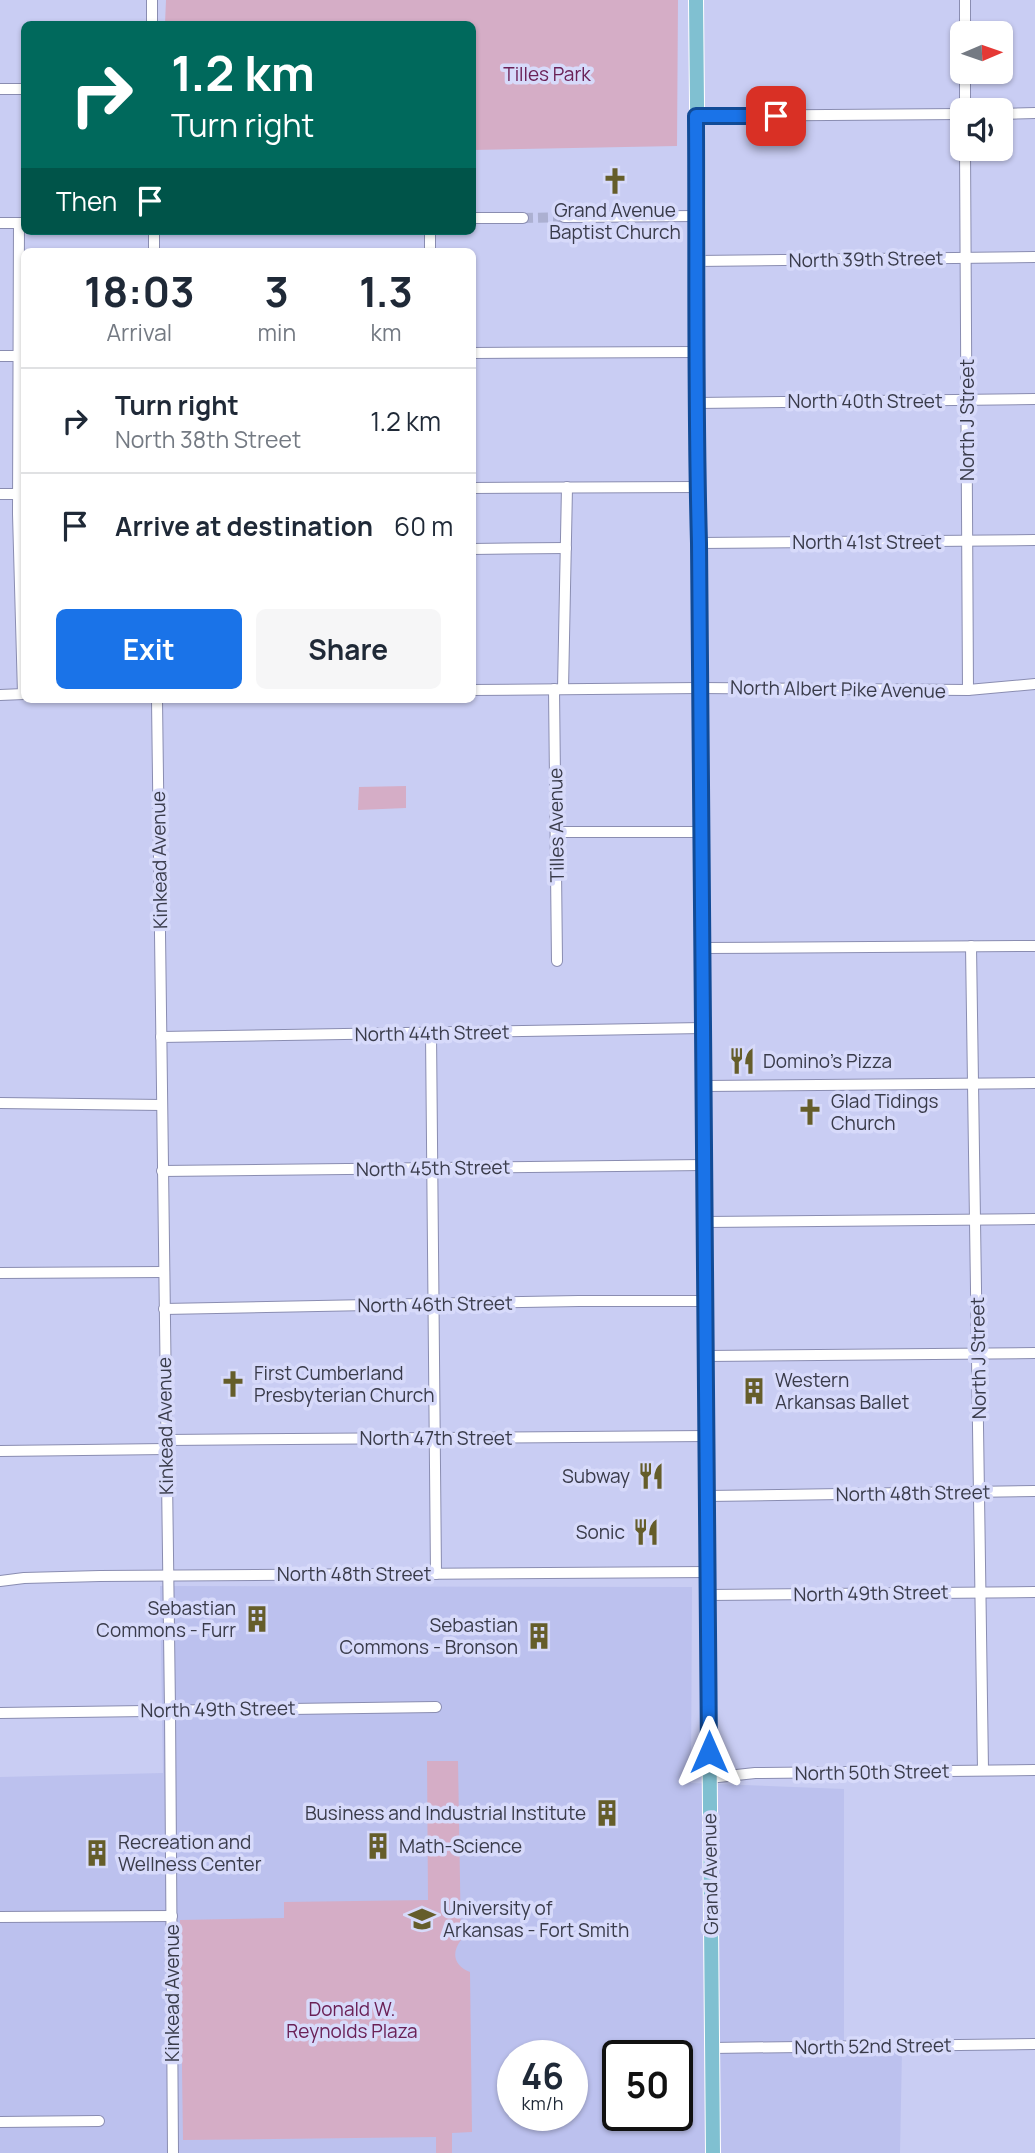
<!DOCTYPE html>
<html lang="en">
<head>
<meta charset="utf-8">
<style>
	:root { --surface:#fff; --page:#f6f6f7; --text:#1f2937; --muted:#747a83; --line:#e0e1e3; --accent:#1a73e8 }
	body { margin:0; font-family:Manrope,sans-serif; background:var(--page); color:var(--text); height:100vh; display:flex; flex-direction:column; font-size:26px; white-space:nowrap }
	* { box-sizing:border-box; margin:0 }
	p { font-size:23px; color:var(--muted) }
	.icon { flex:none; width:38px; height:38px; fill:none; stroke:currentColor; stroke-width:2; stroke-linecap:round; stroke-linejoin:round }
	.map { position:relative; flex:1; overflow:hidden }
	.details { position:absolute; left:21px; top:248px; width:455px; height:455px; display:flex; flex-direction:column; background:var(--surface); border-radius:10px; box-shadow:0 2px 5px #0004 }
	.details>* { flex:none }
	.guide { position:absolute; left:21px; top:21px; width:455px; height:214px; border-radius:10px; box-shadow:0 2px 5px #0004; background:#00695c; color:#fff; overflow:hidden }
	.needle { width:46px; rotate:88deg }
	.fabs { position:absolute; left:950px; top:21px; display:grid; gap:14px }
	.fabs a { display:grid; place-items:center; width:63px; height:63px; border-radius:10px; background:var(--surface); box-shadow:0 2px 5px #0004; font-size:35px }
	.speed { position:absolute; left:497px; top:2040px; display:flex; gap:14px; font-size:35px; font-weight:700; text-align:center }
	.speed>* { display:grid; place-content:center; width:91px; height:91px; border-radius:50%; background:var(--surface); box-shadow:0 2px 5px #0004; line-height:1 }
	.speed small { font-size:18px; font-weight:400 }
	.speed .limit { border:4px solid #111; border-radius:10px; background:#fff; color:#111 }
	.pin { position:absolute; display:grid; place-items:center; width:60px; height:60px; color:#fff; margin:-30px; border-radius:14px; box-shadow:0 4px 10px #0006 }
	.me { position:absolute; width:77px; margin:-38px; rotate:0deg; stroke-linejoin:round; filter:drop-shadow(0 0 5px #0008) }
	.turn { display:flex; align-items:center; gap:24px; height:147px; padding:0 35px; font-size:32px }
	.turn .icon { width:91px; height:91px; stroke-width:2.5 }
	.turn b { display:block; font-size:49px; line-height:60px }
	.then { display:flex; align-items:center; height:66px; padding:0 35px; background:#0003; gap:14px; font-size:26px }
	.eta { display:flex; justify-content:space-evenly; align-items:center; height:119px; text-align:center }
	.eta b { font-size:42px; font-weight:700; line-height:49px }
	.cta { display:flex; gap:14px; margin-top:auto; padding:14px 35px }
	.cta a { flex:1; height:80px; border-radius:10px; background:var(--accent); color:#fff; font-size:28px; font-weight:700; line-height:80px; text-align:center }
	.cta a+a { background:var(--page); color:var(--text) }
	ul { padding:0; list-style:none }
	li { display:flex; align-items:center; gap:21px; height:105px; padding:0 35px; border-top:2px solid var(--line) }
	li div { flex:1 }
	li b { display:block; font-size:26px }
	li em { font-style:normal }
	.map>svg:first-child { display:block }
</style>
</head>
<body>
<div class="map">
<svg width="1035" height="2153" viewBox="0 0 1035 2153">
	<rect width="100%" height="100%" fill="#c9cdf3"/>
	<!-- built -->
	<path fill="#bcc1ee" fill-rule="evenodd" d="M 160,1586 L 692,1587 L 691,1783 L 844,1789 L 844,2049 L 902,2050 L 900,2153 L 0,2153 L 0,1777 L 163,1773 ZM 513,2056 L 572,2056 L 572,2116 L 513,2116 ZM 618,2056 L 677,2056 L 677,2116 L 618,2116 Z"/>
	<!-- green -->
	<g fill="#d5adc6">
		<polygon points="166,0 678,0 677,146 473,150 472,24 165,24"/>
		<polygon points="406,786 406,808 358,810 359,787"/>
		<path d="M 427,1761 L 458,1761 L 461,1940 C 451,1953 454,1966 470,1972 L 472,2132 L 452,2133 L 452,2153 L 436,2153 L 436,2137 L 183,2140 L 180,1920 L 284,1918 L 284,1902 L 428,1900 Z"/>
	</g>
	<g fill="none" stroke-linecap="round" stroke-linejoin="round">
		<!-- minor-tunnel -->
		<polyline stroke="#acb0d1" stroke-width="10" stroke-dasharray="10 5" stroke-linecap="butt" points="523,218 564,217"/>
		<defs>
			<g id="minor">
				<polyline points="152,0 152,24"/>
				<polyline points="965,0 965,33"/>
				<polyline points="965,72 965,110"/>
				<polyline points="0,89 24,89"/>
				<polyline points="1001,114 1035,113"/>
				<polyline points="697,116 962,114"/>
				<polyline points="965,149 968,690"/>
				<polyline points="564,217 697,216"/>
				<polyline points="472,218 523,218"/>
				<polyline points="0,223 24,223"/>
				<polyline points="19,223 18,514 23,694"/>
				<polyline points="154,231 154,252"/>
				<polyline points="430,231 430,252"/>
				<polyline points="697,261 1035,257"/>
				<polyline points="472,353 698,352"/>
				<polyline points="0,356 24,356"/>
				<polyline points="696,403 1035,399"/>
				<polyline points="472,488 697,487"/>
				<polyline points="0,494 24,494"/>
				<polyline points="699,543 1035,540"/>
				<polyline points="472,549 566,548"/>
				<polyline points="554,689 557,961"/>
				<polyline points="563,689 567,487"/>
				<polyline points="472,690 700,688 968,690 1035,684"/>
				<polyline points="0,695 24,694"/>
				<polyline points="157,700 170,1710 173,2153"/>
				<polyline points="556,832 701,832"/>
				<polyline points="971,946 983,1770"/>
				<polyline points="702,948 1035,946"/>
				<polyline points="431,1033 436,1574"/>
				<polyline points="161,1037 703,1028"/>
				<polyline points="704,1086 1035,1083"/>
				<polyline points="0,1103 162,1105"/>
				<polyline points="162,1171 704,1165"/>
				<polyline points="705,1222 1035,1219"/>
				<polyline points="0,1273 163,1272"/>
				<polyline points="164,1309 579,1301 705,1301"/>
				<polyline points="706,1356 1035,1353"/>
				<polyline points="166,1440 707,1436"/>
				<polyline points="0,1451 166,1449"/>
				<polyline points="707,1496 1035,1491"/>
				<polyline points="0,1581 24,1578 100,1576 708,1572"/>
				<polyline points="708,1595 1035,1592"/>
				<polyline points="0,1713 436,1707"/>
				<polyline points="709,1778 755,1773 1035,1770"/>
				<polyline points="0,1917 172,1916"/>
				<polyline points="712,2048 1035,2044"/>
				<polyline points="0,2122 99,2121"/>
			</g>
			<polyline id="major" points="696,0 698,207 696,403 699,543 713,2153"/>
		</defs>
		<!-- minor casing -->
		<use href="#minor" stroke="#8a8db1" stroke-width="12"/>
		<!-- major casing -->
		<use href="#major" stroke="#fff" stroke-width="16"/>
		<!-- minor -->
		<use href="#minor" stroke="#fff" stroke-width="10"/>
		<!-- major -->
		<use href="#major" stroke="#80c0d1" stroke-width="14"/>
	</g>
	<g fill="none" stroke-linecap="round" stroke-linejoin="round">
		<defs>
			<path id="route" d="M 709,1752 L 699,543 C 695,401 697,258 696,116 L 776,116"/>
		</defs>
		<!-- route casing -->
		<use href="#route" stroke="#114b97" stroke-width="18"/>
		<!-- route -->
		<use href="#route" stroke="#1a73e8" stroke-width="12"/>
	</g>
	<!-- icons -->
	<defs>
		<symbol id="church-bare" viewBox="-9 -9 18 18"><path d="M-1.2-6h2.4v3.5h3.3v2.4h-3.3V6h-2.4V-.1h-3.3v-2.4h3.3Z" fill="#655d2a" stroke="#d7dafa" stroke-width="2.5" paint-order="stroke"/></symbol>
		<symbol id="restaurant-bare" viewBox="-9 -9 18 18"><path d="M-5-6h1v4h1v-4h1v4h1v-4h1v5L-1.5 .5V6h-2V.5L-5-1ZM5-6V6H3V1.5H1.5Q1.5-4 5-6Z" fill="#655d2a" stroke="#d7dafa" stroke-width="2.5" paint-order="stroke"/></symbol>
		<symbol id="building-bare" viewBox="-9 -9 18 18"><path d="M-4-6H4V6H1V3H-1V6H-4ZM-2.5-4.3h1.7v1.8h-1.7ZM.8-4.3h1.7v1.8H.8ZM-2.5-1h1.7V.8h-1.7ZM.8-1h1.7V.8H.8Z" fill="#655d2a" stroke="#d7dafa" stroke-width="2.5" paint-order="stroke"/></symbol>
		<symbol id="university-bare" viewBox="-9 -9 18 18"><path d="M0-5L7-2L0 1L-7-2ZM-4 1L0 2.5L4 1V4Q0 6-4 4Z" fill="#655d2a" stroke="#d7dafa" stroke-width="2.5" paint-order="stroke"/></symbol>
	</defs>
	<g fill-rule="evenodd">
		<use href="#church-bare" x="596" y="162" width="38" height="38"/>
		<use href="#restaurant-bare" x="723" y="1042" width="38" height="38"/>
		<use href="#church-bare" x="791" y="1093" width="38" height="38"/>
		<use href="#church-bare" x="214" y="1365" width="38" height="38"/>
		<use href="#building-bare" x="735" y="1372" width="38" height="38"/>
		<use href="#restaurant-bare" x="632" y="1457" width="38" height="38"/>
		<use href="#restaurant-bare" x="627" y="1513" width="38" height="38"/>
		<use href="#building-bare" x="238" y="1600" width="38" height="38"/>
		<use href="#building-bare" x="520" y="1617" width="38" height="38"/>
		<use href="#building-bare" x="588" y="1794" width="38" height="38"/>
		<use href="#building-bare" x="359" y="1827" width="38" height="38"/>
		<use href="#building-bare" x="78" y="1834" width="38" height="38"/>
		<use href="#university-bare" x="403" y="1900" width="38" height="38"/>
	</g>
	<g text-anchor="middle" stroke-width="7" stroke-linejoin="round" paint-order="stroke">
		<!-- park labels -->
		<g font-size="19" fill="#6a2056" stroke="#d7dafa">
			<text x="547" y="81">Tilles Park</text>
			<text x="352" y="2016">Donald W.<tspan x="352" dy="22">Reynolds Plaza</tspan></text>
		</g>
		<!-- poi labels -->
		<g font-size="19" fill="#393b4a" stroke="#d7dafa" text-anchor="start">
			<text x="615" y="217" text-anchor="middle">Grand Avenue<tspan x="615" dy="22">Baptist Church</tspan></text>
			<text x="763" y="1068">Domino's Pizza</text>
			<text x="831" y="1108">Glad Tidings<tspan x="831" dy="22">Church</tspan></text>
			<text x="254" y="1380">First Cumberland<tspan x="254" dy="22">Presbyterian Church</tspan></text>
			<text x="775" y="1387">Western<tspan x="775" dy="22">Arkansas Ballet</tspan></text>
			<text x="630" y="1483" text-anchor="end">Subway</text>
			<text x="625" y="1539" text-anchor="end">Sonic</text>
			<text x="236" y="1615" text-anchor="end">Sebastian<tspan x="236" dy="22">Commons - Furr</tspan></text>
			<text x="518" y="1632" text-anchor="end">Sebastian<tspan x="518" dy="22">Commons - Bronson</tspan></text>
			<text x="586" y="1820" text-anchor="end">Business and Industrial Institute</text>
			<text x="118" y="1849">Recreation and<tspan x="118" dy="22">Wellness Center</tspan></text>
			<text x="399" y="1853">Math-Science</text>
			<text x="443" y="1915">University of<tspan x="443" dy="22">Arkansas - Fort Smith</tspan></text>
		</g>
		<!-- street labels -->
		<g font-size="19" fill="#393b4a" stroke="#d7dafa">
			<text transform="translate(866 259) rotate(-1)" y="7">North 39th Street</text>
			<text x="865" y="408">North 40th Street</text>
			<text transform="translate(967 420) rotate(-90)" y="7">North J Street</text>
			<text x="867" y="549">North 41st Street</text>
			<text transform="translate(838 689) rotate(1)" y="7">North Albert Pike Avenue</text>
			<text transform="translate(556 825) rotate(-91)" y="7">Tilles Avenue</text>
			<text transform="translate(159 860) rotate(-91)" y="7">Kinkead Avenue</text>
			<text transform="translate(432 1033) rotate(-1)" y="7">North 44th Street</text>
			<text transform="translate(433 1168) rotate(-1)" y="7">North 45th Street</text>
			<text transform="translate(435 1304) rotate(-1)" y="7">North 46th Street</text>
			<text transform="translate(978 1358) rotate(-91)" y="7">North J Street</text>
			<text transform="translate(165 1426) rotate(-91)" y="7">Kinkead Avenue</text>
			<text x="436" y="1445">North 47th Street</text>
			<text transform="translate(913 1493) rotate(-1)" y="7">North 48th Street</text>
			<text x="354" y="1581">North 48th Street</text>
			<text transform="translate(871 1593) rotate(-1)" y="7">North 49th Street</text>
			<text transform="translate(218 1709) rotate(-1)" y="7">North 49th Street</text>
			<text transform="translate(872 1772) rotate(-1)" y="7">North 50th Street</text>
			<text transform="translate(710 1874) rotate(-91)" y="7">Grand Avenue</text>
			<text transform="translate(172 1993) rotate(-90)" y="7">Kinkead Avenue</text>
			<text transform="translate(873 2046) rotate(-1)" y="7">North 52nd Street</text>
		</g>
	</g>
</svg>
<div class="fabs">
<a><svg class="needle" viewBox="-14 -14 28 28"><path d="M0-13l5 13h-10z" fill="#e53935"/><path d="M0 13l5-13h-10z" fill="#747a83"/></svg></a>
<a><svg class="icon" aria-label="sound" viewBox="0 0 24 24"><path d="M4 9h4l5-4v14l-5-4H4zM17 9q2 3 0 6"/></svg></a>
</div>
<div class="speed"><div>46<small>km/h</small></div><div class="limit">50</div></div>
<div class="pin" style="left:776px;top:116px;background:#d93025"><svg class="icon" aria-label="arrive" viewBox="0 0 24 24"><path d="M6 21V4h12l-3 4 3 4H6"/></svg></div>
<svg class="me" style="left:709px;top:1752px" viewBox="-20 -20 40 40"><path d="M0-17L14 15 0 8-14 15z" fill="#1a73e8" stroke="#fff" stroke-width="4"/></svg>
<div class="guide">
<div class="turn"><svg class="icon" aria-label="right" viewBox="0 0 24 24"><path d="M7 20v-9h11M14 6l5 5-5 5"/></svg><div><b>1.2 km</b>Turn right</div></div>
<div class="then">Then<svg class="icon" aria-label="arrive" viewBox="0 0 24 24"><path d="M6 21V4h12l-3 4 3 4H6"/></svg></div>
</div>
<section class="details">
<div class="eta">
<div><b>18:03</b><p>Arrival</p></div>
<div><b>3</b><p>min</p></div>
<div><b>1.3</b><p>km</p></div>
</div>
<ul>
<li><svg class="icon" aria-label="right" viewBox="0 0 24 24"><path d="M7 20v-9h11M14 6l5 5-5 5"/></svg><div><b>Turn right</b><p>North 38th Street</p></div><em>1.2 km</em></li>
<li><svg class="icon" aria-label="arrive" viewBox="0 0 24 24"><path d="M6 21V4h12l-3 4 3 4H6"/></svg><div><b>Arrive at destination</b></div><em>60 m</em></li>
</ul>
<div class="cta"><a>Exit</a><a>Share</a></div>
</section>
</div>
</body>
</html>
